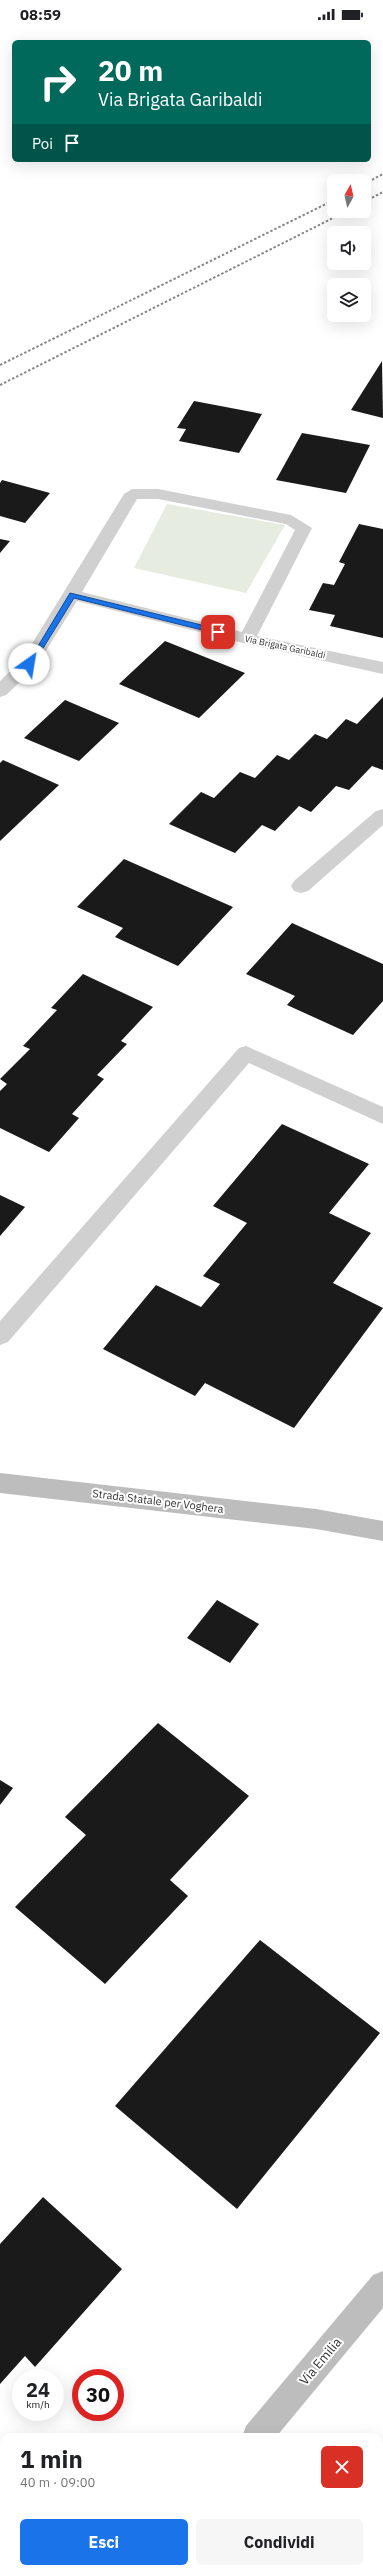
<!DOCTYPE html>
<html lang="it">
<head>
<meta charset="utf-8">
<style>
	:root { --surface:#fff; --page:#f6f6f6; --text:#202124; --muted:#757577; --accent:#1a73e8 }
	body { margin:0; font-family:"IBM Plex Sans",sans-serif; background:var(--page); color:var(--text); height:100vh; display:flex; flex-direction:column; font-size:15px; white-space:nowrap }
	* { box-sizing:border-box; margin:0 }
	p { font-size:13px; color:var(--muted) }
	.icon { flex:none; width:22px; height:22px; fill:none; stroke:currentColor; stroke-width:2; stroke-linecap:round; stroke-linejoin:round }
	.map { position:relative; flex:1; overflow:hidden }
	.side { position:absolute; left:0px; top:2405px; width:383px; height:140px; display:flex; flex-direction:column; background:var(--surface); border-radius:12px 12px 0 0; box-shadow:0 4px 16px #0002 }
	.side>* { flex:none }
	.guide { position:absolute; left:12px; top:12px; width:359px; height:122px; border-radius:6px; box-shadow:0 4px 16px #0002; background:#00695c; color:#fff; overflow:hidden }
	.needle { width:26px; rotate:8deg }
	.fabs { position:absolute; left:327px; top:146px; display:grid; gap:8px }
	.fabs a { display:grid; place-items:center; width:44px; height:44px; border-radius:6px; background:var(--surface); box-shadow:0 4px 16px #0002; font-size:20px }
	.speed { position:absolute; left:12px; top:2341px; display:flex; gap:8px; font-size:20px; font-weight:700; text-align:center }
	.speed>* { display:grid; place-content:center; width:52px; height:52px; border-radius:50%; background:var(--surface); box-shadow:0 4px 16px #0002; line-height:1 }
	.speed small { font-size:10px; font-weight:400 }
	.speed .limit { border:6px solid #d22; background:#fff; color:#111 }
	.pin { position:absolute; display:grid; place-items:center; width:34px; height:34px; color:#fff; margin:-17px; border-radius:8px; box-shadow:0 2px 6px #0006 }
	.me { position:absolute; width:44px; margin:-22px; rotate:32deg; stroke-linejoin:round; filter:drop-shadow(0 0 3px #0008) }
	.turn { display:flex; align-items:center; gap:14px; height:84px; padding:0 20px; font-size:18px }
	.turn .icon { width:52px; height:52px; stroke-width:2.5 }
	.turn b { display:block; font-size:28px; line-height:34px }
	.then { display:flex; align-items:center; height:38px; padding:0 20px; background:#0003; gap:8px; font-size:15px }
	.round { display:grid; place-items:center; flex:none; width:42px; height:42px; border-radius:6px; background:var(--page) }
	.head { display:flex; align-items:center; justify-content:space-between; height:68px; padding:0 20px }
	h1 { font-size:24px; font-weight:700; line-height:30px }
	.cta { display:flex; gap:8px; margin-top:auto; padding:8px 20px }
	.cta a { flex:1; height:46px; border-radius:6px; background:var(--accent); color:#fff; font-size:16px; font-weight:700; line-height:46px; text-align:center }
	.cta a+a { background:var(--page); color:var(--text) }
	.status { display:flex; justify-content:space-between; align-items:center; height:28px; padding:0 20px; background:var(--surface); direction:ltr }
	.status svg { height:11px; fill:currentColor }
	.map>svg:first-child { display:block }
</style>
</head>
<body>
<div class="status"><b>08:59</b><svg viewBox="0 0 49 12"><path d="M0 12V9h3v3zM5 12V6h3v6zM10 12V3h3v9zM15 12V0h3v12zM26 1h20v11H26zM47 4h2v5h-2z"/></svg></div>
<div class="map">
<svg width="383" height="2545" viewBox="0 0 383 2545">
	<rect width="100%" height="100%" fill="#fff"/>
	<!-- green -->
	<polygon fill="#e6ecdf" points="167,476 285,497 246,565 134,540"/>
	<!-- building -->
	<g fill="#1a1a1a">
		<polygon points="382,333 383,390 351,382"/>
		<polygon points="194,373 262,386 239,425 179,413 186,401 177,400"/>
		<polygon points="302,405 370,417 346,465 276,452"/>
		<polygon points="2,452 50,465 25,495 0,488 0,455"/>
		<polygon points="359,496 383,501 383,610 330,598 335,587 309,582 323,555 334,557 345,536 339,534"/>
		<polygon points="0,511 10,513 0,525"/>
		<polygon points="165,613 245,645 199,690 119,656"/>
		<polygon points="383,669 383,742 372,738 349,762 336,758 311,784 299,778 275,803 262,797 235,825 169,796 201,764 214,770 240,744 255,750 277,727 289,732 315,706 327,711 346,691 357,696"/>
		<polygon points="65,672 119,695 79,733 24,710"/>
		<polygon points="3,732 59,757 0,813 0,735"/>
		<polygon points="124,831 233,879 178,938 115,909 123,900 77,879"/>
		<polygon points="292,895 383,936 383,973 353,1007 287,977 295,968 246,946"/>
		<polygon points="83,946 153,979 121,1013 127,1016 97,1047 104,1051 72,1086 79,1090 49,1124 0,1100 0,1063 7,1056 0,1051 30,1021 23,1018 57,982 51,980"/>
		<polygon points="282,1096 369,1136 329,1185 371,1205 333,1255 383,1280 294,1400 205,1355 195,1368 103,1321 156,1257 201,1279 220,1256 203,1248 247,1195 213,1178"/>
		<polygon points="0,1167 25,1179 0,1208"/>
		<polygon points="217,1572 259,1596 230,1635 187,1610"/>
		<polygon points="158,1695 249,1768 170,1852 188,1868 105,1956 15,1879 86,1807 65,1789"/>
		<polygon points="0,1752 13,1760 0,1777"/>
		<polygon points="260,1912 380,2005 237,2181 115,2078"/>
		<polygon points="43,2169 122,2241 35,2339 25,2328 0,2356 0,2216"/>
	</g>
	<g fill="none" stroke-linecap="round" stroke-linejoin="round">
		<!-- lane -->
		<polygon fill="#d0d0d0" fill-rule="evenodd" points="383,781 383,797 308,863 301,865 294,863 291,858 294,853 376,783"/>
		<!-- street -->
		<g fill="#d0d0d0" fill-rule="evenodd">
			<path d="M 132,461 L 158,461 L 291,487 L 312,500 L 257,608 L 383,634 L 383,646 L 247,616 L 77,573 L 35,640 L 6,667 L 0,669 L 0,653 L 22,632 L 124,466 ZM 137,471 L 158,471 L 286,496 L 295,502 L 242,604 L 82,564 Z"/>
			<polygon points="246,1018 383,1079 383,1096 249,1035 8,1314 0,1317 0,1293 239,1020"/>
		</g>
		<!-- secondary -->
		<g fill="#bdbdbd" fill-rule="evenodd">
			<polygon points="0,1445 316,1481 383,1493 383,1513 316,1501 0,1465"/>
			<polygon points="383,2243 383,2280 276,2409 242,2409 246,2398 373,2247"/>
			<polygon points="131,2541 164,2541 163,2545 130,2545"/>
		</g>
		<!-- rail -->
		<g stroke="#888" stroke-width="2" stroke-dasharray="2.5 2" stroke-linecap="butt">
			<polyline points="364,156 383,146"/>
			<polyline points="364,174 383,164"/>
			<polyline points="0,337 334,172"/>
			<polyline points="0,357 347,183"/>
		</g>
	</g>
	<!-- route -->
	<polygon fill="#1a73e8" stroke="#114b97" points="70,565 218,601 221,604 218,606 74,570 32,638 26,638"/>
	<g text-anchor="middle" stroke-width="4" stroke-linejoin="round" paint-order="stroke">
		<!-- far-street labels -->
		<g font-size="9" fill="#333" stroke="#fff">
			<text transform="translate(285 619) rotate(12)" y="3">Via Brigata Garibaldi</text>
		</g>
		<!-- street labels -->
		<g font-size="11" fill="#333" stroke="#fff">
			<text transform="translate(158 1473) rotate(7)" y="4">Strada Statale per Voghera</text>
		</g>
		<!-- near-street labels -->
		<g font-size="13" fill="#333" stroke="#fff">
			<text transform="translate(320 2333) rotate(-50)" y="5">Via Emilia</text>
		</g>
	</g>
</svg>
<div class="fabs">
<a><svg class="needle" viewBox="-14 -14 28 28"><path d="M0-13l5 13h-10z" fill="#e53935"/><path d="M0 13l5-13h-10z" fill="#757577"/></svg></a>
<a><svg class="icon" aria-label="sound" viewBox="0 0 24 24"><path d="M4 9h4l5-4v14l-5-4H4zM17 9q2 3 0 6"/></svg></a>
<a><svg class="icon" aria-label="layers" viewBox="0 0 24 24"><path d="M12 4l9 5-9 5-9-5zM3 14l9 5 9-5"/></svg></a>
</div>
<div class="speed"><div>24<small>km/h</small></div><div class="limit">30</div></div>
<div class="pin" style="left:218px;top:604px;background:#d93025"><svg class="icon" aria-label="arrive" viewBox="0 0 24 24"><path d="M6 21V4h12l-3 4 3 4H6"/></svg></div>
<svg class="me" style="left:29px;top:636px" viewBox="-20 -20 40 40"><circle r="19" fill="#fff"/><path d="M0-13L10 11 0 6-10 11z" fill="#1a73e8"/></svg>
<div class="guide">
<div class="turn"><svg class="icon" aria-label="right" viewBox="0 0 24 24"><path d="M7 20v-9h11M14 6l5 5-5 5"/></svg><div><b>20 m</b>Via Brigata Garibaldi</div></div>
<div class="then">Poi<svg class="icon" aria-label="arrive" viewBox="0 0 24 24"><path d="M6 21V4h12l-3 4 3 4H6"/></svg></div>
</div>
<section class="side">
<div class="head"><div><h1>1 min</h1><p>40 m · 09:00</p></div><a class="round" style="background:#d93025;color:#fff"><svg class="icon" aria-label="close" viewBox="0 0 24 24"><path d="M6 6l12 12M18 6L6 18"/></svg></a></div>
<div class="cta"><a>Esci</a><a>Condividi</a></div>
</section>
</div>
</body>
</html>
